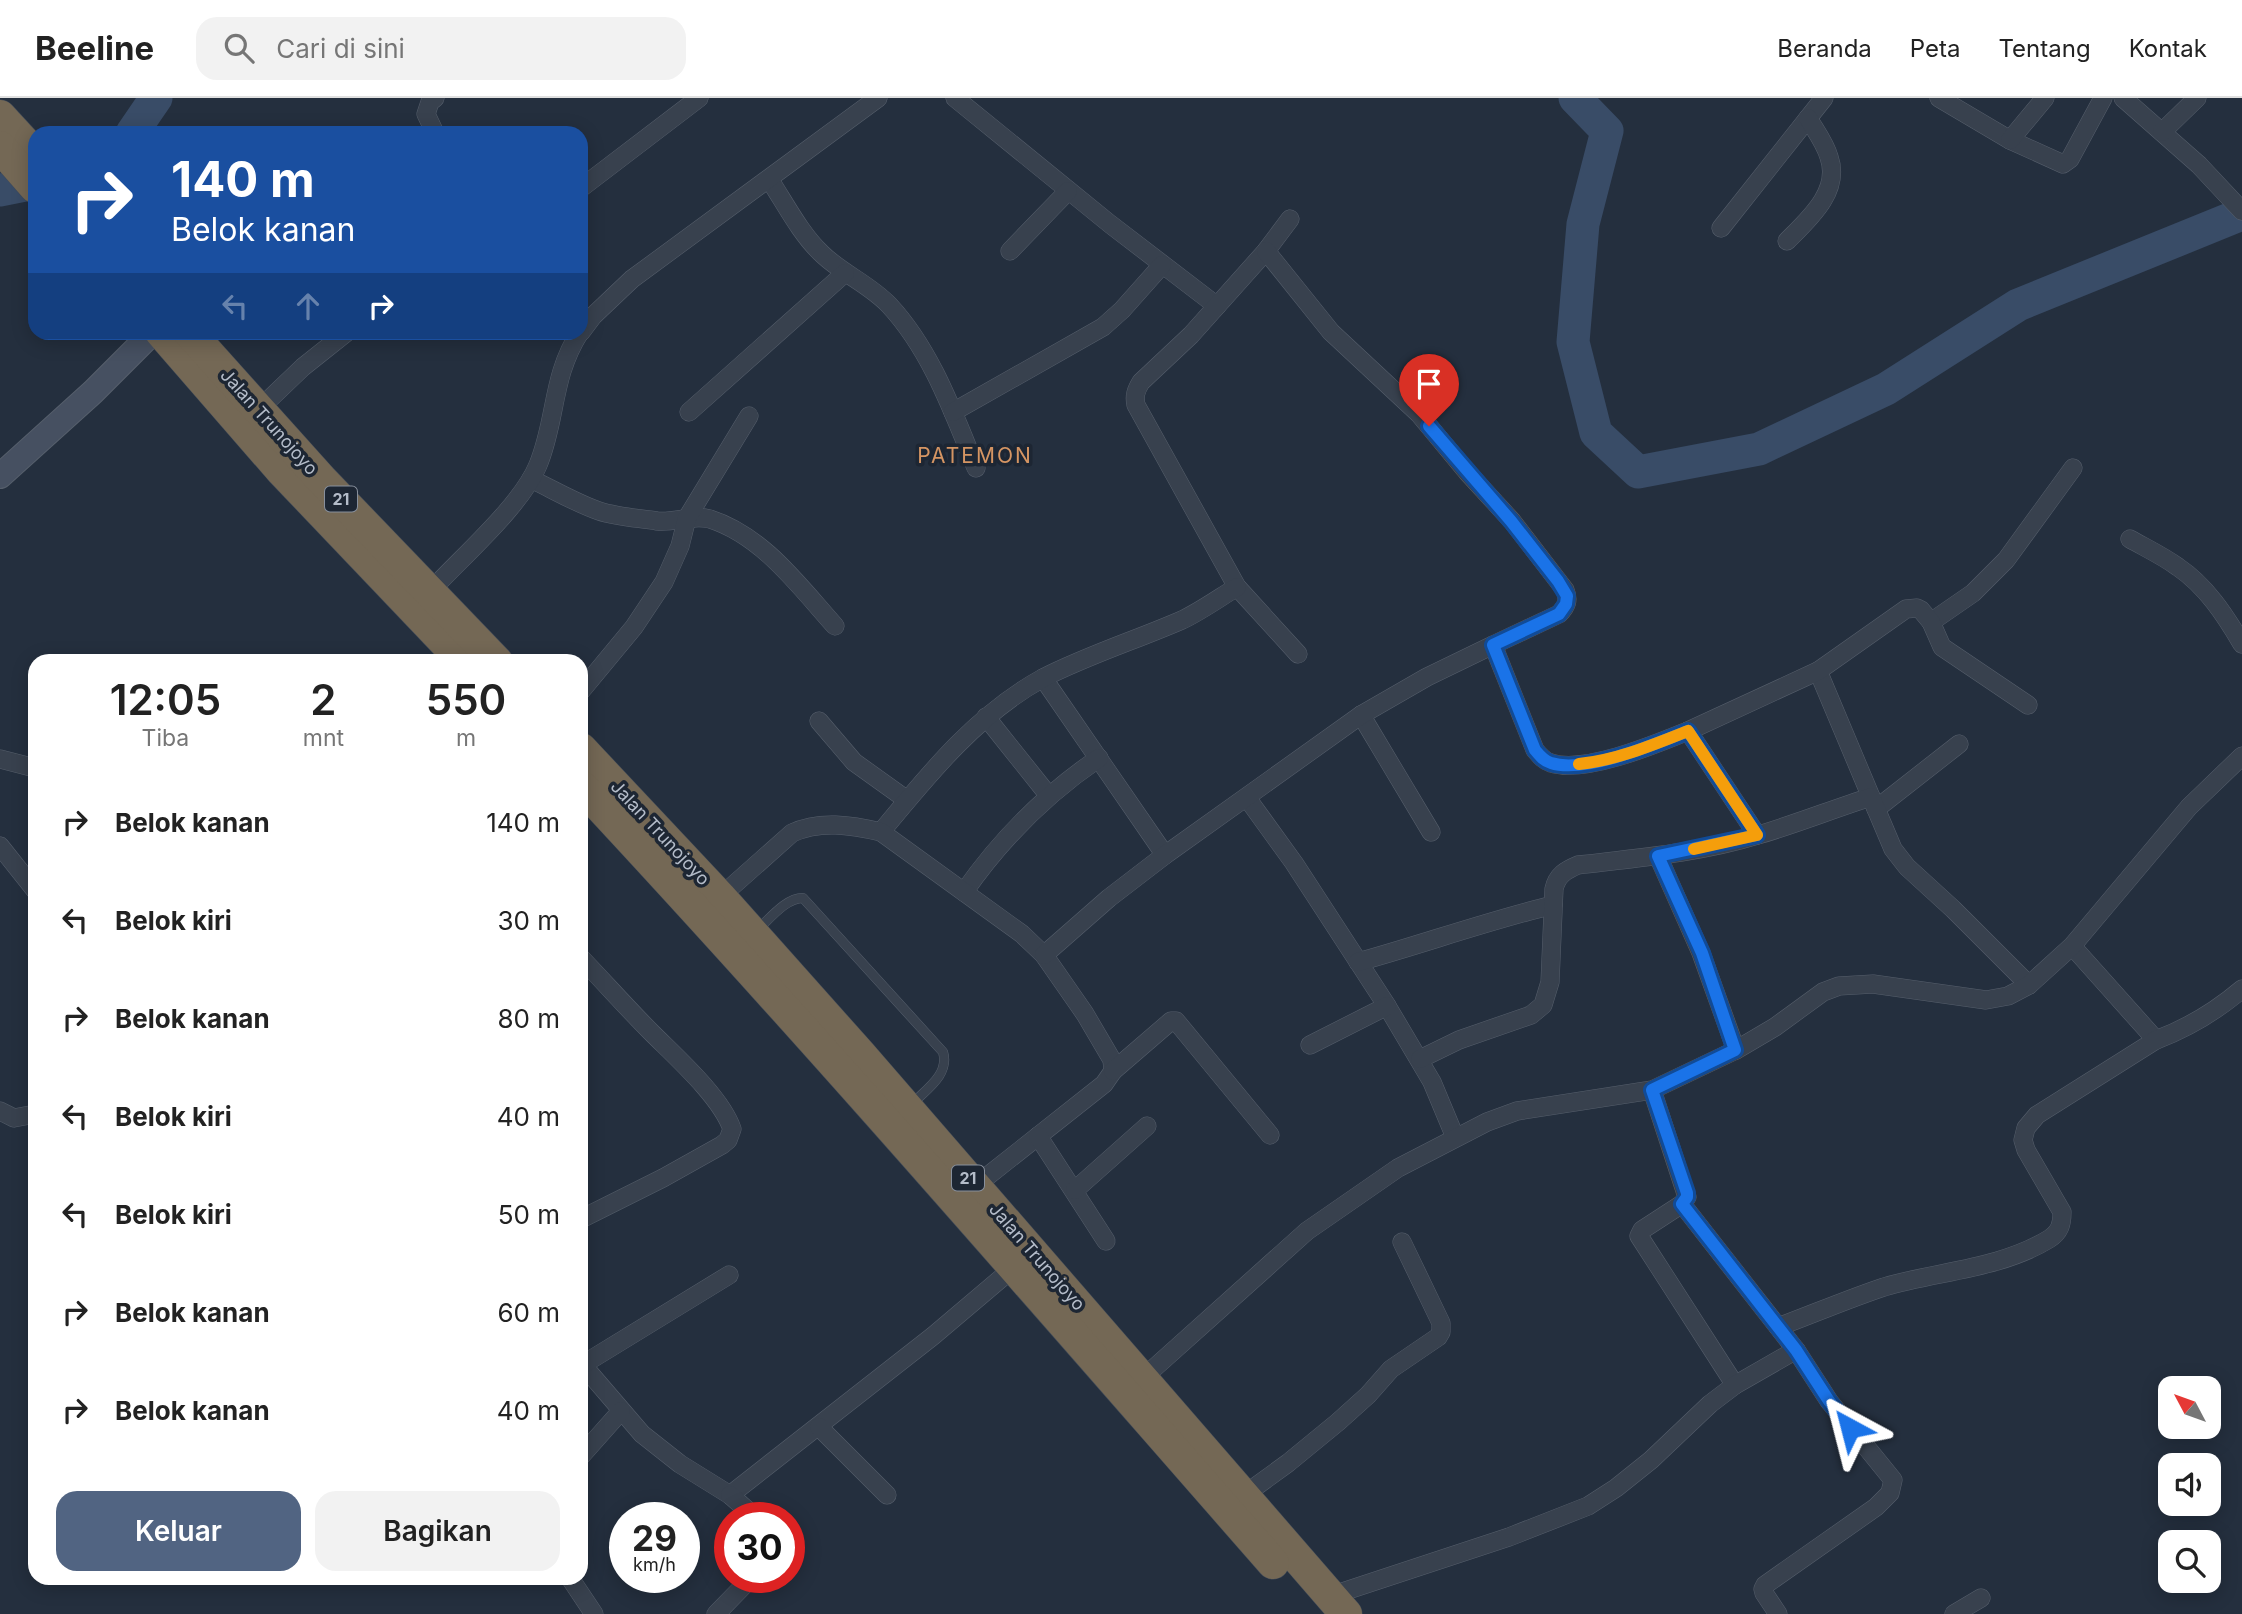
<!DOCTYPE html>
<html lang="id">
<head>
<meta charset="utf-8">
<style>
	:root { --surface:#fff; --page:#f2f2f2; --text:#222; --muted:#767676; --line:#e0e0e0; --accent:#516482 }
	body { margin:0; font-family:Inter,sans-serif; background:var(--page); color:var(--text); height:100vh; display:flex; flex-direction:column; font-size:26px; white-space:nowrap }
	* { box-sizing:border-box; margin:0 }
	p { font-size:23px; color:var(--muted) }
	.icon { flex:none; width:38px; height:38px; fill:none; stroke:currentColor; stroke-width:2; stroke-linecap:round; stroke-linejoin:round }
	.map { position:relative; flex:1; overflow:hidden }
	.drawer { position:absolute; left:28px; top:556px; width:560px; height:931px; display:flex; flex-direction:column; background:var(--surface); border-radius:21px; box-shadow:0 4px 18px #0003 }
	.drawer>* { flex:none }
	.top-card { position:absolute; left:28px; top:28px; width:560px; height:214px; border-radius:21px; box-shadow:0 4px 18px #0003; background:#1a4fa0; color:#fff; overflow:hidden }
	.needle { width:46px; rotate:311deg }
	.tools { position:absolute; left:2158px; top:1278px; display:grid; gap:14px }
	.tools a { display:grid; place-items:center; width:63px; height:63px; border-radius:14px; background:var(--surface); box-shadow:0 4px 18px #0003; font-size:35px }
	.speed { position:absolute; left:609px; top:1404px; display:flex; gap:14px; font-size:35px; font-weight:700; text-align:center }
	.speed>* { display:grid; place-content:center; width:91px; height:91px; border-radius:50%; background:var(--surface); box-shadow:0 4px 18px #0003; line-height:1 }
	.speed small { font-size:18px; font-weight:400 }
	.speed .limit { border:10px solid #d22; background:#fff; color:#111 }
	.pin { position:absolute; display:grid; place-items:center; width:60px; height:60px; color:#fff; margin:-72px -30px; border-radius:50% 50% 50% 0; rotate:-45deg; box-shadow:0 0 7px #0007 }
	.pin .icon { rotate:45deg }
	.me { position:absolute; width:77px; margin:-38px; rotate:322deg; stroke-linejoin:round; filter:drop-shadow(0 0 5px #0008) }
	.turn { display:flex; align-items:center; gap:24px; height:147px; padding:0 28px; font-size:32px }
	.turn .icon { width:91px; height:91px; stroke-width:2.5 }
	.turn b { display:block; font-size:49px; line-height:60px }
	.lanes { display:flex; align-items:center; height:66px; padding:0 28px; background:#0003; justify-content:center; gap:35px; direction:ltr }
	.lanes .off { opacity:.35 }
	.eta { display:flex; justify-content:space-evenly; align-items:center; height:119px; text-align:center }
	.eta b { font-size:42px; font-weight:600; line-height:49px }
	.cta { display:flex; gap:14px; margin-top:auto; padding:14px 28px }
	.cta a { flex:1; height:80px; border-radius:21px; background:var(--accent); color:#fff; font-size:28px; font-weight:600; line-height:80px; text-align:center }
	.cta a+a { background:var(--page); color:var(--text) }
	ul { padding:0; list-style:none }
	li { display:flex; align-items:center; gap:21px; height:98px; padding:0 28px }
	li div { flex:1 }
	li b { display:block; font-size:26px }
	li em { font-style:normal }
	header { display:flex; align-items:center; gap:42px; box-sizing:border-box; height:98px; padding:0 35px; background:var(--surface); border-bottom:2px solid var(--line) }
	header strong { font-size:33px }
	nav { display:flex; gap:38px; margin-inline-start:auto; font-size:24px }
	.search { width:490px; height:63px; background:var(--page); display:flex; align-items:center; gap:18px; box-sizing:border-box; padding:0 24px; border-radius:21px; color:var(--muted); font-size:26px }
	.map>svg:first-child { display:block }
</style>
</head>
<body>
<header>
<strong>Beeline</strong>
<div class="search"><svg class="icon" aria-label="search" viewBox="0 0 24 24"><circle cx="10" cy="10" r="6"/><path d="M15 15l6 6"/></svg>Cari di sini</div>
<nav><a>Beranda</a><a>Peta</a><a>Tentang</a><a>Kontak</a></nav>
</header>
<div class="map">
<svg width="2242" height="1516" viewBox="0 0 2242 1516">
	<rect width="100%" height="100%" fill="#242f3e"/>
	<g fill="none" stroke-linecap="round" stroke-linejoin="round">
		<!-- river -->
		<g stroke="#394c67" stroke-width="33">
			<polyline points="1575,0 1607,33 1583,126 1573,244 1596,335 1638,374 1759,351 1886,291 2018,207 2242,116"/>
			<polyline points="132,35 156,0"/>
			<polyline points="0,92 35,85"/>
		</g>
		<defs>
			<path id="lane" d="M 756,833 C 769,822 785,800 803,800 L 943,954 C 950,977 925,992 910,1008"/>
			<g id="street">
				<polyline points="435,0 430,4 426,16 435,35"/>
				<polyline points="955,0 1110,126 1217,208"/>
				<polyline points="1939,0 2010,42 2063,66 2070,61 2103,0"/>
				<polyline points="2123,0 2199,67 2242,113"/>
				<polyline points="2162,34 2197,0"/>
				<polyline points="2010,42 2045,0"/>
				<path d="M 769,81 C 785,105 800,135 821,155 C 841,175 869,186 889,207 C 931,252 953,314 976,370"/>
				<polyline points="581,90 699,0"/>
				<path d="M 1290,121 L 1266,153 L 1191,237 L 1141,284 C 1136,292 1134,298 1136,307 L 1237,489 L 1298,556"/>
				<polyline points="1721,130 1824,0"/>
				<path d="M 1787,143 C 1809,121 1841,93 1829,59 C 1825,45 1815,32 1808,20"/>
				<polyline points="1010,153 1068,93"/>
				<path d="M 1266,153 L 1331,234 L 1419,316 L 1467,374 L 1512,423 L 1565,492 C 1569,502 1567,508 1559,516 L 1493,547 L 1535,652 C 1540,658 1544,663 1551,665 C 1585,676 1656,646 1688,633"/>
				<polyline points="581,234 593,218 632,181 878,0"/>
				<polyline points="689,314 845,175"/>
				<polyline points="953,314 1103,229 1122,212 1162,167"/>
				<polyline points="254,316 303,269 347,234"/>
				<path d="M 531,381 C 554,392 576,405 599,413 C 617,419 638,420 657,423 C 675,425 693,416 710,421 C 763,438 799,488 835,528"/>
				<path d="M 2130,441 C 2146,450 2163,458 2178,469 C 2206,488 2225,517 2242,546"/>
				<path d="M 426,498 C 457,463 521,409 538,367 C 557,321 551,279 580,234"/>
				<polyline points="1931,524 1973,495 2006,462 2073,370"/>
				<polyline points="1818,573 1871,699"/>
				<polyline points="1043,580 1165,757"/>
				<polyline points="581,593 634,529 664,484 680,448 687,420 749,318"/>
				<polyline points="1361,617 1431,734"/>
				<polyline points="986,619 1049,698"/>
				<polyline points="819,623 854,664 907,702"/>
				<polyline points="0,661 35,670"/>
				<polyline points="1247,700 1294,765 1387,908 1432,984 1455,1039"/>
				<polyline points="1876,711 1959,646"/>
				<path d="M 881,734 C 928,677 977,616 1043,580 C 1088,557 1136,542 1182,522 C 1201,513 1219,500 1237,489"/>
				<polyline points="1757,737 1688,633 1818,573 1906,511 1917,510 1921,512 1931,524 1942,549 2028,607"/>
				<polyline points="0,748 35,792"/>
				<polyline points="1658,758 1701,855 1736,952"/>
				<path d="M 964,794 C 1001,741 1046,696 1099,660"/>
				<path d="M 720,799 L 792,735 C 820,722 851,727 881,734 L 1022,836 L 1044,857 L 1085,916 L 1112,962 L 1113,973 L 1104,986 L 975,1088"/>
				<polyline points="2072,848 2156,942"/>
				<polyline points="1044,857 1109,800 1165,757 1361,617 1427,579 1493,547"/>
				<path d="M 581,860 C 605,885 628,911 652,935 C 676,959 721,999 732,1031 L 728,1042 L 722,1047 L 663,1080 L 581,1121"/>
				<path d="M 1358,864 C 1423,846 1487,823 1553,807"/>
				<polyline points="1310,947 1387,908"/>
				<path d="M 1420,961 L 1459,942 L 1531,917 L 1543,907 L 1550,884 L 1554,791 C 1557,777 1566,772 1578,767 C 1638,760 1700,755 1758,737 C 1796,726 1833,711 1871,699 L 1893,751 L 1907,769 L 1953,811 L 2029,887"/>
				<polyline points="1113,973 1171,923 1176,923 1270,1037"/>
				<polyline points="1652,992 1687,1099 1682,1106 1642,1132 1639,1138 1735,1287"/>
				<polyline points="0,1013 14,1020 35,1016"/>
				<polyline points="1038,1038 1106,1143"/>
				<polyline points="1075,1092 1147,1028"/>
				<polyline points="1682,1106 1796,1252 1829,1303 1893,1382 1890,1395 1876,1409 1765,1487 1763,1491 1764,1495 1778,1516"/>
				<path d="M 1778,1229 C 1813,1216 1848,1201 1884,1189 C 1938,1173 2000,1171 2049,1141 C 2060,1134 2062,1126 2062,1114 L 2026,1052 L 2023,1042 L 2026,1030 L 2037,1017 L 2156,942 C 2188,930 2216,913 2242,891"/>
				<polyline points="581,1265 642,1336 680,1366 730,1397 933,1238 1018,1166"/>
				<polyline points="582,1267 729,1177"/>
				<polyline points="1143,1280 1307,1133 1398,1070 1487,1024 1517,1013 1652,992 1736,952 1775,929 1823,894 1839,888 1873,886 1986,902 2008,898 2029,887 2072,848 2189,709 2242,658"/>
				<polyline points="819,1329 887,1397"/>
				<polyline points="581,1358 621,1313"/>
				<polyline points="730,1397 755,1419"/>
				<polyline points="1244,1397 1288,1365 1338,1324 1368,1297 1391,1271 1438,1239 1441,1234 1441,1225 1402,1144"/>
				<polyline points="570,1480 594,1516"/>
				<polyline points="1330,1498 1509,1439 1588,1408 1616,1390 1651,1362 1710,1306 1735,1287 1796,1252"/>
				<polyline points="716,1516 752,1479"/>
				<polyline points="1954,1516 1981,1500"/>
			</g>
			<polyline id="secondary" points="0,378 93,294 153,234"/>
			<g id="highway">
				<polyline points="0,18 35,56"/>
				<polyline points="0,49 35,89"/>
				<polyline points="161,234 281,372 464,564"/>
				<polyline points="189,234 321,381 497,564"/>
				<polyline points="581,651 720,799 860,956 1346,1516"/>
				<path d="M 581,688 C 818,942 1044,1204 1273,1465"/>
			</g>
		</defs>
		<!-- lane casing -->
		<use href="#lane" stroke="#565f6c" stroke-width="10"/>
		<!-- street casing -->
		<use href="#street" stroke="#565f6c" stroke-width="19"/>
		<!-- secondary casing -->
		<use href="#secondary" stroke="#565f6c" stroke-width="26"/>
		<!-- highway casing -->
		<use href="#highway" stroke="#434c59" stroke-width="33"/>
		<!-- lane -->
		<use href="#lane" stroke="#38414e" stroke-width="9"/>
		<!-- street -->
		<use href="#street" stroke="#38414e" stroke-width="18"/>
		<!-- secondary -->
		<use href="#secondary" stroke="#465061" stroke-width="24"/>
		<!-- highway -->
		<use href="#highway" stroke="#746855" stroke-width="32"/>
	</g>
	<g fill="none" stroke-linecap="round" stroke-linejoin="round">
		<defs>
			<path id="route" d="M 1429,328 L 1511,423 L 1558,483 L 1567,498 L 1566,506 L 1559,516 L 1493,547 L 1535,652 C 1540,658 1544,663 1551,665 C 1585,676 1655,646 1688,633 L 1757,737 L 1658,758 L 1702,855 L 1735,952 L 1652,992 L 1687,1095 L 1687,1099 L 1682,1106 L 1796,1252 L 1829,1303 L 1850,1330"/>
		</defs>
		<!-- route casing -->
		<use href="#route" stroke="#114b97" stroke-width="18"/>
		<!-- route -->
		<use href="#route" stroke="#1a73e8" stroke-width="12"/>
		<!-- slow -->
		<path stroke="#f59e0b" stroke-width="12" d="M 1579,666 C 1617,662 1653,647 1688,633 L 1757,737 L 1694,751"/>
	</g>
	<g text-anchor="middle" stroke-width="7" stroke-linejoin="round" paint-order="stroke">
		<!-- shield labels -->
		<g fill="#1d2633" stroke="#878f9c" stroke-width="2">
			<rect x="325" y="388.5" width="32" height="25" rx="5"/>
			<rect x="952" y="1067.5" width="32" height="25" rx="5"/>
		</g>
		<g font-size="16" font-weight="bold" fill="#b4bcc9">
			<text x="341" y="407">21</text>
			<text x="968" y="1086">21</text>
		</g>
		<!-- street labels -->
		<g font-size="18" fill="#b4bcc9" stroke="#1d2633">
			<text transform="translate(269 324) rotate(48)" y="6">Jalan Trunojoyo</text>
			<text transform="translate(660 735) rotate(47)" y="6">Jalan Trunojoyo</text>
			<text transform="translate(1037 1159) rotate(49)" y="6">Jalan Trunojoyo</text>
		</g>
		<!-- quarter labels -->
		<g font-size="21" letter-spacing="2" fill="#d59563" stroke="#1d2633">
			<text x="975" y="365">PATEMON</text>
		</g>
	</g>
</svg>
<div class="tools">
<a><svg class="needle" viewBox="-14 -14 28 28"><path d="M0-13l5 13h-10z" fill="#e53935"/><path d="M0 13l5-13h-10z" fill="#767676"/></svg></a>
<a><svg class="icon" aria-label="sound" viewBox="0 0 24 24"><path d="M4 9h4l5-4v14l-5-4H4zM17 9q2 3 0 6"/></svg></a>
<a><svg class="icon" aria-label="search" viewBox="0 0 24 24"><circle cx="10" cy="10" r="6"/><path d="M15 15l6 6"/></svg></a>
</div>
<div class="speed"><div>29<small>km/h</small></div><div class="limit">30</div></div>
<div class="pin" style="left:1429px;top:328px;background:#d93025"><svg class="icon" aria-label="arrive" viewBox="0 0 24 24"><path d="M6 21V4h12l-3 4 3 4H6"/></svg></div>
<svg class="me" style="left:1850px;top:1330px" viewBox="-20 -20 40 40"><path d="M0-17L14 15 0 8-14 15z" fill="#1a73e8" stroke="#fff" stroke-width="4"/></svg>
<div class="top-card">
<div class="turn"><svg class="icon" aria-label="right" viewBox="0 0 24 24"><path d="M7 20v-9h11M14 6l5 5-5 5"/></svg><div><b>140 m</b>Belok kanan</div></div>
<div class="lanes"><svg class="icon off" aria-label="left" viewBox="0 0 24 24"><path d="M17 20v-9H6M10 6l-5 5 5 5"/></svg><svg class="icon off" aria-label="ahead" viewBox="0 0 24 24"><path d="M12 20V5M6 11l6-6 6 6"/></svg><svg class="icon" aria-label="right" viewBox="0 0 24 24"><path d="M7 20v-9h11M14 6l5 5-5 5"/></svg></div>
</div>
<section class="drawer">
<div class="eta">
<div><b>12:05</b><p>Tiba</p></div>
<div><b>2</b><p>mnt</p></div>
<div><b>550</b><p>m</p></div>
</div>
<ul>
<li><svg class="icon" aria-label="right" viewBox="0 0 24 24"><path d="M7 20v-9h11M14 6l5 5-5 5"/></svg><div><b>Belok kanan</b></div><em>140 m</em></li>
<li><svg class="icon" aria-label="left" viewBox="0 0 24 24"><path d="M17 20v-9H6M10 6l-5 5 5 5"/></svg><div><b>Belok kiri</b></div><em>30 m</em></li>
<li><svg class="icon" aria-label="right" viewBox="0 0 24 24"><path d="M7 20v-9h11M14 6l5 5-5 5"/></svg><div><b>Belok kanan</b></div><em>80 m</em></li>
<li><svg class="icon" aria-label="left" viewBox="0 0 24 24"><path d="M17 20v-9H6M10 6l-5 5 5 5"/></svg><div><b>Belok kiri</b></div><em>40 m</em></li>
<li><svg class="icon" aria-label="left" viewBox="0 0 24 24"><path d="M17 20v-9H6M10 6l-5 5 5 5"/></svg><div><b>Belok kiri</b></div><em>50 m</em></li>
<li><svg class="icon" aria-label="right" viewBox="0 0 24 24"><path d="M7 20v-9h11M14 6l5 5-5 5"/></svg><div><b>Belok kanan</b></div><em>60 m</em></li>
<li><svg class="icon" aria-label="right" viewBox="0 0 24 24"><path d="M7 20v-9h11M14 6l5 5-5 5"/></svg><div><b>Belok kanan</b></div><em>40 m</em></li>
</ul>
<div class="cta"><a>Keluar</a><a>Bagikan</a></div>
</section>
</div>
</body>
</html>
